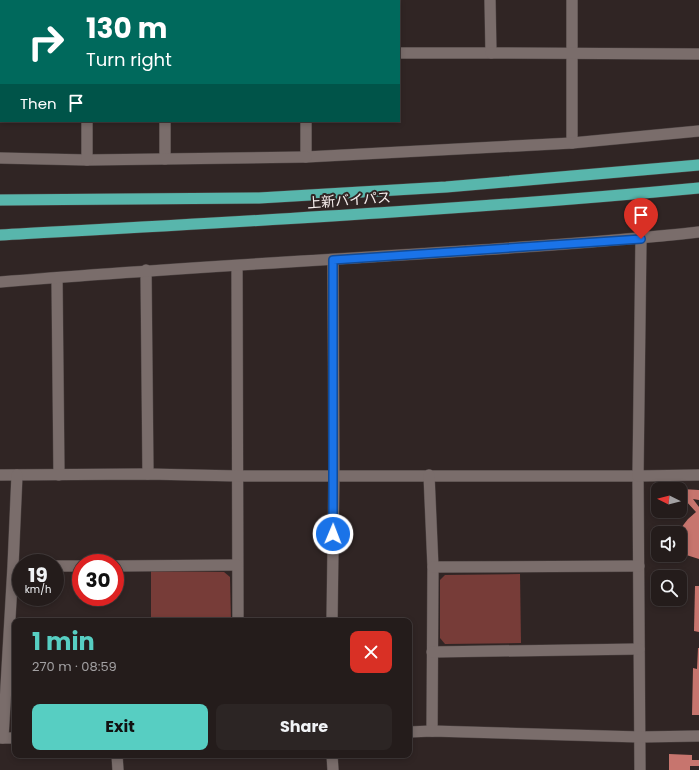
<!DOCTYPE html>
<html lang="en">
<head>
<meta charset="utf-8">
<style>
	:root { --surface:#241c1b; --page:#2c2524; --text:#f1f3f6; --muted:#a3a1a3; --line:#413a3a; --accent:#57cec2 }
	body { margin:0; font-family:Poppins,"Noto Sans JP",sans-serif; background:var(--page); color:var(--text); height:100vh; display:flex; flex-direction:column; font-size:15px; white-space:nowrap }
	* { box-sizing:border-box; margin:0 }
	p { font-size:13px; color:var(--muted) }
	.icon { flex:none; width:22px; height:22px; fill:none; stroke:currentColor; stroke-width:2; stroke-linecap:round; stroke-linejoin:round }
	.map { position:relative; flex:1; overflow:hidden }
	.details { position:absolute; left:12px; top:618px; width:400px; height:140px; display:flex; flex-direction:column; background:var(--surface); border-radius:8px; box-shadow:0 2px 6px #0003,0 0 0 1px var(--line) }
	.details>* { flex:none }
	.top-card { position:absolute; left:0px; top:0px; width:400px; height:122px; box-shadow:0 2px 6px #0003,0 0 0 1px var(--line); background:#00695c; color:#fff; overflow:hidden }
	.needle { width:26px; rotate:276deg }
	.fabs { position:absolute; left:651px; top:482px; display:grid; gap:8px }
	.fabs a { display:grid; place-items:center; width:36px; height:36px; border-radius:8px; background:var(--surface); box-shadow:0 2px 6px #0003,0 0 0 1px var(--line); font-size:20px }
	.speed { position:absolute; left:12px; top:554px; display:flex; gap:8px; font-size:20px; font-weight:700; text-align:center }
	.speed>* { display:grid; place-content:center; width:52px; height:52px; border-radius:50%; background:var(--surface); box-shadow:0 2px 6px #0003,0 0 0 1px var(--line); line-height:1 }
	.speed small { font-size:10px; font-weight:400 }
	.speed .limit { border:6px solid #d22; background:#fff; color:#111 }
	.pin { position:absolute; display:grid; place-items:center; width:34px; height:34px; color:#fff; margin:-41px -17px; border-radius:50% 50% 50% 0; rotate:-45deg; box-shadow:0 0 4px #0007 }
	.pin .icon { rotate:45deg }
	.me { position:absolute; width:44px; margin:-22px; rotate:1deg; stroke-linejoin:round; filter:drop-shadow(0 0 3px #0008) }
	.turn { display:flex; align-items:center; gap:14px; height:84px; padding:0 20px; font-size:18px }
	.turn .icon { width:52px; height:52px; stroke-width:2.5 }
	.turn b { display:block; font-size:28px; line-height:34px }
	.then { display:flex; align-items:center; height:38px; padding:0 20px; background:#0003; gap:8px; font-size:15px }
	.round { display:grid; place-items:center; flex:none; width:42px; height:42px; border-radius:8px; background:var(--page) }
	.headline { display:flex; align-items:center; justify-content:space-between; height:68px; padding:0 20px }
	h1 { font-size:24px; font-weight:700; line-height:30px; color:var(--accent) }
	.primary-button { display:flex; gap:8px; margin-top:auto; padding:8px 20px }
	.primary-button a { flex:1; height:46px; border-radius:8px; background:var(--accent); color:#111; font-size:16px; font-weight:700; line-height:46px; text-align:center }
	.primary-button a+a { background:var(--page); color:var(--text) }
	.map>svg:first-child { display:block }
</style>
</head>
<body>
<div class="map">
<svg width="699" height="770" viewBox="0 0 699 770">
	<rect width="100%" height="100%" fill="#302524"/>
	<!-- green -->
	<g fill="#773c38">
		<polygon points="151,571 224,572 230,577 231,621 151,621"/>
		<polygon points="520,574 521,643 445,644 440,638 440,580 445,575"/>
	</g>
	<!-- building -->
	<g fill="#c7756e">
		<polygon points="682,489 699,490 699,500 693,499 699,507 699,559 680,553 680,533 677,533 688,519 696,512 685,500 681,499"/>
		<polygon points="695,586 699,586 699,632 694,631"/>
		<polygon points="698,648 699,648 699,715 692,715 693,668 697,669"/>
		<polygon points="669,754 692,755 692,760 699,760 699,766 690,766 690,770 669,770"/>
	</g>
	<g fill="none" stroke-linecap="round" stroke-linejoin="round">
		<defs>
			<g id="minor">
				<polyline points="572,0 572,143"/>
				<polyline points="45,1 45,0"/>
				<polyline points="137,1 137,0"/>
				<polyline points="222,1 222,0"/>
				<polyline points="308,1 308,0"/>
				<polyline points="0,53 1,53"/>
				<polyline points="399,53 491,53 490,0"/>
				<polyline points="491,53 699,54"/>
				<polyline points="165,121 165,159"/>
				<polyline points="306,121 306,157 572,143 699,131"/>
				<polyline points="0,158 87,160 306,157"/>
				<polyline points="87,160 87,121"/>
				<polyline points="237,266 238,621"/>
				<polyline points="146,270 148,474"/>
				<polyline points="57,278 59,475"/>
				<path d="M 0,282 C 154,269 309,261 464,251 C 542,246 621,241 699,232"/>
				<polyline points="0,475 148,474 238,476 638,476 640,770"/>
				<polyline points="429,475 433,567 432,731"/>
				<polyline points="55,566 81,566"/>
				<polyline points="115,566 237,565"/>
				<polyline points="433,567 639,566"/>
				<polyline points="332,621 334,476 333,260"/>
				<polyline points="432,652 639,649"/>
				<polyline points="409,732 432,731 640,737 699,736"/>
				<polyline points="0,738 15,738"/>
				<polyline points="3,738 13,566 17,475"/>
				<polyline points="117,755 118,770"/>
				<polyline points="332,755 333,770"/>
			</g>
			<polyline id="tertiary" points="641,239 638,476 699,475"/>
			<g id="trunk">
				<polyline points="0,200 259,198 446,187 699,165"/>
				<path d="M 0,235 C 233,222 466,210 699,188"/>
			</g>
		</defs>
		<!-- minor casing -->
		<use href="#minor" stroke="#4d4443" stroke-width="12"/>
		<!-- tertiary casing -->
		<use href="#tertiary" stroke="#4d4443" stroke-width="12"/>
		<!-- trunk casing -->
		<use href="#trunk" stroke="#4d4443" stroke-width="12"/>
		<!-- minor -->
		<use href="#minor" stroke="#7a6d6b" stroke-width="11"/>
		<!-- tertiary -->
		<use href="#tertiary" stroke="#7a6d6b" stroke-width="11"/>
		<!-- trunk -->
		<use href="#trunk" stroke="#58b6ac" stroke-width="11"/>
	</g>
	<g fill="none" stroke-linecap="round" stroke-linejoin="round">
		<defs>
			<polyline id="route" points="333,534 333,260 641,239"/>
		</defs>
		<!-- route casing -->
		<use href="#route" stroke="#114b97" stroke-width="10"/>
		<!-- route -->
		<use href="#route" stroke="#1a73e8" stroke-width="7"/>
	</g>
	<g text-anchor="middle" stroke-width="4" stroke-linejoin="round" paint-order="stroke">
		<!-- street labels -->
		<g font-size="14" fill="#f6eeed" stroke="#302524">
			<text transform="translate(349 200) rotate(-4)" y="5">上新バイパス</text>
		</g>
	</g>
</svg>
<div class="fabs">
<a><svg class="needle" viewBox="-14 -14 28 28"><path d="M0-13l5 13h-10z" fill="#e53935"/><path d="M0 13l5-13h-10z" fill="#a3a1a3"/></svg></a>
<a><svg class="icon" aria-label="sound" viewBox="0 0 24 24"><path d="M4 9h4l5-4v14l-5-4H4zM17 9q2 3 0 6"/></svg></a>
<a><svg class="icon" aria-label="search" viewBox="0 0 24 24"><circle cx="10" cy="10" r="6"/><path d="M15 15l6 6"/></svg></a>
</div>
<div class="speed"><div>19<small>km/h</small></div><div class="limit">30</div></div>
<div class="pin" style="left:641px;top:239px;background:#d93025"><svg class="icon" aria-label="arrive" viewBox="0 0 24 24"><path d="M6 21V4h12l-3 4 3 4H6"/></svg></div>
<svg class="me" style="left:333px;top:534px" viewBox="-20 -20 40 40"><circle r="17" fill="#1a73e8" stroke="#fff" stroke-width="3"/><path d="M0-11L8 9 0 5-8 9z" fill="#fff"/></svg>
<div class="top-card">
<div class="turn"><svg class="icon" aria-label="right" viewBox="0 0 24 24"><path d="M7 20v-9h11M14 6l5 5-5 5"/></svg><div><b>130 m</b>Turn right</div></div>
<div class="then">Then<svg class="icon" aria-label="arrive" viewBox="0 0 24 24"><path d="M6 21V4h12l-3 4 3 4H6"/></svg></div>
</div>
<section class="details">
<div class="headline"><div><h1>1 min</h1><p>270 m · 08:59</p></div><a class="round" style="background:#d93025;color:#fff"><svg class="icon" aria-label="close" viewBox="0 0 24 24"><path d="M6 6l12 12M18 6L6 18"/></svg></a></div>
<div class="primary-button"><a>Exit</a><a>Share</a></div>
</section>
</div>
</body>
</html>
